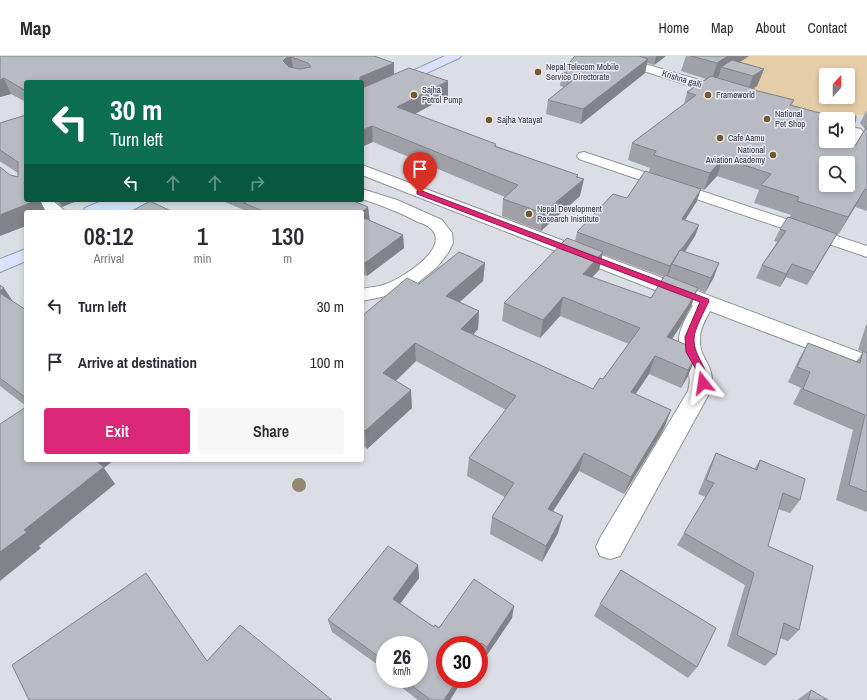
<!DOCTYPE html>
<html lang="en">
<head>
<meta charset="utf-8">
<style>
	:root { --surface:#fff; --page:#f7f7f7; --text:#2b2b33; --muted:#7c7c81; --line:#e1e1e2; --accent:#db2777 }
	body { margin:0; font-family:"Archivo Narrow",sans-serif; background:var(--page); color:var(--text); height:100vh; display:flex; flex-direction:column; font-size:15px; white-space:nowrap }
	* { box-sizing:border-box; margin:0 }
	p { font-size:13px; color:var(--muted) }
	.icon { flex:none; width:22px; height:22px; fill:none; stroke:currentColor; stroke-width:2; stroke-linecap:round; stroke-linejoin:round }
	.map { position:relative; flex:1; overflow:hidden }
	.drawer { position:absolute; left:24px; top:154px; width:340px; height:252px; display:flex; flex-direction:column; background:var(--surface); border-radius:4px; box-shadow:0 2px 6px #0003 }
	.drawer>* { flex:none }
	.top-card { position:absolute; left:24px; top:24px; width:340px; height:122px; border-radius:4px; box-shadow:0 2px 6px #0003; background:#0b6e4f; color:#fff; overflow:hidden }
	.needle { width:26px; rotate:21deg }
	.tools { position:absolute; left:819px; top:12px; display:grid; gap:8px }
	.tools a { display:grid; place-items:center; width:36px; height:36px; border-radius:4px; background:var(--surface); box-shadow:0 2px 6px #0003; font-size:20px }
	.speed { position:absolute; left:376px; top:580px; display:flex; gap:8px; font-size:20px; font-weight:700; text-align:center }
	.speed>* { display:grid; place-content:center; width:52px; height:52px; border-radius:50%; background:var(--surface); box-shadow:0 2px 6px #0003; line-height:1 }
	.speed small { font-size:10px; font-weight:400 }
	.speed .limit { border:6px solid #d22; background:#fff; color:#111 }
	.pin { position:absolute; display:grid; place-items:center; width:34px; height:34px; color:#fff; margin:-41px -17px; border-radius:50% 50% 50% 0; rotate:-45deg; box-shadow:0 0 4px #0007 }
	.pin .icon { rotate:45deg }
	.me { position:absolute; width:44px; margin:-22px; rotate:345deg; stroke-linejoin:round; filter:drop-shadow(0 0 3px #0008) }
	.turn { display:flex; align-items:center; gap:14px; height:84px; padding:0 20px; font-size:18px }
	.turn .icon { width:52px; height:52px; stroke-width:2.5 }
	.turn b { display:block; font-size:28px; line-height:34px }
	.lanes { display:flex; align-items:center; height:38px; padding:0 20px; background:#0003; justify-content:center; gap:20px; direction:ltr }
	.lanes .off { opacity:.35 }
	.eta { display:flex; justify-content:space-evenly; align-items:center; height:68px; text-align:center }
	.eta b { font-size:24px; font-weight:600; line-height:28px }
	.primary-button { display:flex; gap:8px; margin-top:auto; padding:8px 20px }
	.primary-button a { flex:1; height:46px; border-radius:4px; background:var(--accent); color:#fff; font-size:16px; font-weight:600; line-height:46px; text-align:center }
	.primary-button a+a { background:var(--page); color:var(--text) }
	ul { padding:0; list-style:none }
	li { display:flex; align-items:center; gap:12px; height:56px; padding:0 20px }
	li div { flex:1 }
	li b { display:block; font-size:15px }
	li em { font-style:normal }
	header { display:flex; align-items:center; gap:24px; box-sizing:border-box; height:56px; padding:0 20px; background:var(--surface); border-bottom:1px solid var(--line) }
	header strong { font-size:19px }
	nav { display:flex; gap:22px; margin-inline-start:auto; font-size:14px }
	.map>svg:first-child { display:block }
</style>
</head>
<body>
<header>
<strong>Map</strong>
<nav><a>Home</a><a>Map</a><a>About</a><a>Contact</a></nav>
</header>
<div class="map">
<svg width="867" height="644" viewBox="0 0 867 644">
	<rect width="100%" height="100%" fill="#dcdee5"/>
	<!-- green -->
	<path fill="#e5cda7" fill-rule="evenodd" d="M 748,0 L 867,0 L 867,59 L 865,60 L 858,58 L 850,66 L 848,63 L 842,63 L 749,36 L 758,28 L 722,18 ZM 826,19 L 848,19 L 848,41 L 826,41 Z"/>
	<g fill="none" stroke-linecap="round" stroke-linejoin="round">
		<defs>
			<g id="minor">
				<polygon points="600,0 618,0 733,34 734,37 733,40 723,40 602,2"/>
				<polygon points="856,72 861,73 863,76 847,103 845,106 835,106 833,103 843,85 848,85 848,78 851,73"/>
				<polygon points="584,96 867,190 867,201 579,103 577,100 579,97"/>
				<path d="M 362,109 L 867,299 L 867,315 L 710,255 C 706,263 700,272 700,282 C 698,304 718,309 710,336 L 620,500 L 610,503 L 600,500 L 596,491 L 600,482 L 688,335 C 695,311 678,305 679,284 C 679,272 688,259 693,249 L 362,119 Z"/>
				<path d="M 362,133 L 397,144 L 442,164 L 452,177 L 453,187 L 448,197 L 437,211 L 415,229 L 396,238 L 362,245 L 362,233 C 370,231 379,231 386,228 C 401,223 453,191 430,172 C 426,168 420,167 416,165 C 399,156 381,149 362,143 Z"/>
				<polygon points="34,144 52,144 66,156 47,156"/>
			</g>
			<g id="major">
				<polygon points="445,0 461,0 459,2 362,47 362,38"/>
				<path d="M 104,144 L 126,144 L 125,146 L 129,144 L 150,144 C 141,157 122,156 108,156 L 109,154 L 105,156 L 83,156 L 85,152 Z"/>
				<polygon points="26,193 26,205 0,216 0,203"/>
			</g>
		</defs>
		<!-- minor casing -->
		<use href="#minor" stroke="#91949a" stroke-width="2"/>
		<!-- major casing -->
		<use href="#major" stroke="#919bb6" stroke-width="2"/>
		<!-- minor -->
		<use href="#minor" fill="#fff" fill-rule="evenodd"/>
		<!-- major -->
		<use href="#major" fill="#dae3fb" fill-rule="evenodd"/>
	</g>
	<!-- trees -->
	<circle fill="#938770" cx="299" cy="429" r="7"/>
	<!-- wall -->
	<g fill="#9fa1a7" fill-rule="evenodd">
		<polygon points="0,0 374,0 394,18 448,40 415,58 496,88 496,90 578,119 577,121 580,140 541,175 502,160 503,143 505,141 373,86 362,26 26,26 26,46 11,38 0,41"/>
		<polygon points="575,0 666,0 654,9 647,7 645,17 581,68 546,58 548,44 564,31 560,30 562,16"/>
		<polygon points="686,0 749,0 740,6 764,13 757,30 753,33 754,34 794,44 792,49 842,63 848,63 841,86 844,90 855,90 865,73 860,67 867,54 867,155 855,151 838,179 837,178 830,190 807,229 786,221 780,231 756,222 762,209 777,186 774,185 780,173 789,162 791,159 754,147 759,134 717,120 704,134 649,116 650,112 628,104 632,87 684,48 687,36 706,23 681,15"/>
		<polygon points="26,59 26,144 10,119 18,121 18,117 1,106 0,106 0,67"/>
		<path d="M 627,142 L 697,145 L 685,164 L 699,169 L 695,180 L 685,196 L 714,221 L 705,237 L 697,233 L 691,250 L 681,269 L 672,283 L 692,291 L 688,320 L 681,332 L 649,318 L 635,338 L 671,354 L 664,372 L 659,381 L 624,438 L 579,415 L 553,455 L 558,477 L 542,506 L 490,478 L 492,461 L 505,441 L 467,420 L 469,402 L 506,354 L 416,305 L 396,325 L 412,352 L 367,393 L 362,389 L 362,260 L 419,228 L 485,207 L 483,225 L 460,246 L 479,255 L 478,273 L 473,279 L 593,333 L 603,323 L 629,288 L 560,260 L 540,282 L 502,265 L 504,247 L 575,185 L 577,176 ZM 602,198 L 664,221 L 651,242 L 592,221 L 599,214 Z"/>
		<polygon points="54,144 79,144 62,151"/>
		<polygon points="224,144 351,144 368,151 369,164 403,179 404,192 367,220 362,218 362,156 247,156 246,155 225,146"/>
		<polygon points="0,229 12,245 26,254 26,350 0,330"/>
		<polygon points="867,266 867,456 836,444 853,374 793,348 801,332 788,326 799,303 808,287 856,306 863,296 858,294"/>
		<polygon points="716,397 754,413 760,404 800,444 790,457 778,453 768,490 799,574 788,585 780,582 776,599 765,610 727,590 745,529 677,489 706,441 698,438 709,411"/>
		<polygon points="418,509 419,522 400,547 434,571 439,572 512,562 485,602 479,598 450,644 418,644 401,631 400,625 397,623 419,623 385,589 385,614 332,576 328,564"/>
		<polygon points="600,548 697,611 688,622 594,560"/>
		<polygon points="811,634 828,644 797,644"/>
	</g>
	<!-- shaded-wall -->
	<g fill="#828388">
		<polygon points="656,0 666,0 654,9"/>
		<polygon points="728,0 749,0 729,13 721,11 719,20 712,24 717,7"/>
		<polygon points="291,1 294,16 283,5 286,2"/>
		<polygon points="648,3 645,17 581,68 583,53"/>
		<polygon points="394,7 394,22 362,36 362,26 360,26 360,21"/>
		<polygon points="764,13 757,30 747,37 753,20"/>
		<polygon points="4,22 11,38 0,41 0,24"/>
		<polygon points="448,25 448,40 398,67 397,51"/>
		<polygon points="850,67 855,67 848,80 848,71"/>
		<polygon points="372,70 373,86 362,91 362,74"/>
		<polygon points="723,102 717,120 704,134 710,117"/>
		<polygon points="578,119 576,129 584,123 580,140 541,175 543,157"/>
		<polygon points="701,133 697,145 678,175 682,163"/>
		<polygon points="865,133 855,151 838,179 848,161"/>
		<polygon points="35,144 40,144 46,156 26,156 26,170 0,180 0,159"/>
		<polygon points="59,144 79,144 62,151"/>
		<polygon points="368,151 370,165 362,170 362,156"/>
		<polygon points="699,169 695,180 675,209 672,208 669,217 666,222 670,210"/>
		<polygon points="837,178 830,190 807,229 814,216"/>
		<polygon points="403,179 404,192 367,220 365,207"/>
		<polygon points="603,196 599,214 579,236 583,218"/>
		<polygon points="485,207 483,225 446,258 446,240"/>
		<polygon points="719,207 714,221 705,237 711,222"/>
		<polygon points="792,208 786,221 780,231 786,218"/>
		<polygon points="4,232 16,250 0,239 0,235"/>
		<polygon points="698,232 691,250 681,269 661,300 667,281"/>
		<polygon points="563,241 560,260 540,282 543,264"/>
		<polygon points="479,255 478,273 460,292 461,273"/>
		<polygon points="415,287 416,305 385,335 383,317"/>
		<polygon points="655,300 649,318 625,354 631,336"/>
		<polygon points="696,301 688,320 681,332 688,314"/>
		<polygon points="411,334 412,352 367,393 365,375"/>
		<polygon points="671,354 664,372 659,381 624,438 631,421"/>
		<polygon points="584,397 579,415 544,469 548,453"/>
		<polygon points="91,404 114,404 104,412 115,428 39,490 41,492 0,525 0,496"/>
		<polygon points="563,460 558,477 542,506 546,490"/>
		<polygon points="418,509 419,522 395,555 393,543"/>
		<polygon points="514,550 512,562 485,602 487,591"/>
		<polygon points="481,587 479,598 479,589"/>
		<polygon points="458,623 463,623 450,644 444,644"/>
	</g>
	<!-- building -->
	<g fill="#b9bbc2" stroke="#828388" fill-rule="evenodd">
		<path d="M 0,0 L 374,0 L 394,7 L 360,21 L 360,26 L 26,26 L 26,35 L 4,22 L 0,24 ZM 291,1 L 308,7 L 311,11 L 300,13 L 289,11 L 283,5 L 286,2 Z"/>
		<polygon points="575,0 639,0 648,3 583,53 548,44 578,20 562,16"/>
		<polygon points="691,0 728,0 717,7"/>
		<polygon points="732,4 764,13 753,20 721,11"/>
		<polygon points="409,12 448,25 397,51 496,88 494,90 578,119 576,121 584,123 543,157 503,143 518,129 372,70 362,74 362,32"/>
		<path d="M 711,20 L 755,33 L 754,34 L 794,44 L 790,49 L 842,63 L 848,58 L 856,60 L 855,67 L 850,67 L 848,71 L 848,63 L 826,63 L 826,85 L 840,85 L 844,90 L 855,90 L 867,70 L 867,134 L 865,133 L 848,161 L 797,145 L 799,141 L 761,129 L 771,118 L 723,102 L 710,117 L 654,99 L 656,95 L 632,87 L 696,39 L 687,36 ZM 826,107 L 848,107 L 848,129 L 826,129 Z"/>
		<polygon points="26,59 26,126 24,126 24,128 26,130 26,144 37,144 0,159 0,111 10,119 18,121 18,106 0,94 0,67"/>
		<polygon points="645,115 701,133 682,163 699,169 681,194 680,194 670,210 577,176 613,138 627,142"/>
		<polygon points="247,144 351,144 368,151 362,156 265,156 244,147 248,144"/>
		<polygon points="150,145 173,156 130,156"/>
		<polygon points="362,161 403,179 365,207 362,205"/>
		<polygon points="788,161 837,178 814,216 792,208 786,218 762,209 786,175 780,173"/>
		<polygon points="567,182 603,196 583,218 651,242 665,219 698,232 688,250 667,281 692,291 696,301 688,314 655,300 631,336 671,354 666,363 631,421 584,397 548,453 563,460 546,490 492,461 514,427 469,402 516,340 415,287 383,317 411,334 365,375 362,373 362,260 407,222 419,228 459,196 485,207 446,240 479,255 461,273 593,333 600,322 603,323 640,272 563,241 543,264 504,247"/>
		<polygon points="680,194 719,207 711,222 672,208"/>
		<polygon points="0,229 4,232 0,235"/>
		<polygon points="0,237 26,254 26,342 0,322"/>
		<polygon points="808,287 860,307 863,295 867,297 867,436 849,429 865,359 803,333 810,316 797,311"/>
		<polygon points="26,351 26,404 95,404 104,411 24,474 27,476 0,496 0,368"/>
		<polygon points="716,397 757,414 760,404 805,423 800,444 783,437 768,490 813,510 799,574 784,567 776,599 737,579 754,517 684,477 714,427 706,424"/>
		<polygon points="388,490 418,509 393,543 434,571 435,569 439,572 474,523 514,550 487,591 481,587 479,589 445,589 445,623 458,623 444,644 431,644 403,623 419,623 419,589 385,589 385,605 328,564"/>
		<polygon points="621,514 716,572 697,611 600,548"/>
		<polygon points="146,517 207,605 240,569 332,644 29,644 12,609"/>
		<polygon points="811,634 828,644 808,644"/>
	</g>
	<!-- route -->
	<path fill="#db2777" stroke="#8e194d" d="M 417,135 L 422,135 L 708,243 L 709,245 C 705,254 694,273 694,283 C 693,300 712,316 706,329 L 699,329 L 697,315 L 686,296 L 685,281 L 700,246 L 417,138 Z"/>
	<!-- markers -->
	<g fill="#73592b" stroke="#e9ecf3" stroke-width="1.5">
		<circle cx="538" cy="16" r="4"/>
		<circle cx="414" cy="39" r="4"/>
		<circle cx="708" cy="39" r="4"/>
		<circle cx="767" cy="63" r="4"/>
		<circle cx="489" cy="64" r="4"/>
		<circle cx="720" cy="82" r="4"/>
		<circle cx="773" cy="99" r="4"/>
		<circle cx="529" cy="158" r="4"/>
	</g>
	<g text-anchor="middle" stroke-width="3" stroke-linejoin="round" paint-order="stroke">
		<!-- far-poi labels -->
		<g font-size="9" fill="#37383b" stroke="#e9ecf3" text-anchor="start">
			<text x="546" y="14">Nepal Telecom Mobile<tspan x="546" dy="10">Service Directorate</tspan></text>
			<text x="422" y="37">Sajha<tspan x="422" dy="10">Petrol Pump</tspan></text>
			<text x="716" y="42">Frameworld</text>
			<text x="775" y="61">National<tspan x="775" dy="10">Pet Shop</tspan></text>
			<text x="497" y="67">Sajha Yatayat</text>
			<text x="728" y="85">Cafe Aamu</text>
			<text x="765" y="97" text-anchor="end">National<tspan x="765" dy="10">Aviation Academy</tspan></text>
			<text x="537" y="156">Nepal Development<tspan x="537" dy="10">Research Inistitute</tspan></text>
		</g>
		<!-- far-street labels -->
		<g font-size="9" fill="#37383b" stroke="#e9ecf3">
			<text transform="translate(682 23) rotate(17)" y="3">Krishna galli</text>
		</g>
	</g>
</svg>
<div class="tools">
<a><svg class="needle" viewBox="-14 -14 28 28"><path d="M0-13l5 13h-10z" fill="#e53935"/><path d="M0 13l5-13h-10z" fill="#7c7c81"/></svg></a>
<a><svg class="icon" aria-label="sound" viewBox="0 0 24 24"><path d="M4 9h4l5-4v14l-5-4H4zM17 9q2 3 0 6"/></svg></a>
<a><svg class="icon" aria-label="search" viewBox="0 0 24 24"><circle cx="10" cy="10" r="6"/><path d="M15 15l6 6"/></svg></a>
</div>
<div class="speed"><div>26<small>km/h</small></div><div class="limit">30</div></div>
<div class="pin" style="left:420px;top:137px;background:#d93025"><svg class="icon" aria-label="arrive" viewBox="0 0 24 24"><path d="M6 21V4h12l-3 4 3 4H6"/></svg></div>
<svg class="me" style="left:703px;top:327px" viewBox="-20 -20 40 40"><path d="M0-17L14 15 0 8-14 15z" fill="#db2777" stroke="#fff" stroke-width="4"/></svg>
<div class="top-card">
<div class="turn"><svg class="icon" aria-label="left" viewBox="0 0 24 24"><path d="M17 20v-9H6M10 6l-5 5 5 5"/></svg><div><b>30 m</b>Turn left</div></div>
<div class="lanes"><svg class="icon" aria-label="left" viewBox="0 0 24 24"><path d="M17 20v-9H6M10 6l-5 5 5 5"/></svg><svg class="icon off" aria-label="ahead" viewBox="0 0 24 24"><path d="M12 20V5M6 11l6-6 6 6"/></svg><svg class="icon off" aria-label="ahead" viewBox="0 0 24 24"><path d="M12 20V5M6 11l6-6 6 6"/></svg><svg class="icon off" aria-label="right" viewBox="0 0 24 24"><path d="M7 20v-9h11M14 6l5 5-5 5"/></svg></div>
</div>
<section class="drawer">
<div class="eta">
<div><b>08:12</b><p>Arrival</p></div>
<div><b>1</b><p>min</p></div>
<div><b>130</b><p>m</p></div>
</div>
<ul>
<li><svg class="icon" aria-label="left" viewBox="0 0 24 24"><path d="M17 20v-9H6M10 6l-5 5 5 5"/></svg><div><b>Turn left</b></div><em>30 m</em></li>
<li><svg class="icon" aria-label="arrive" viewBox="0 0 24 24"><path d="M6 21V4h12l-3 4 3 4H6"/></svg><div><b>Arrive at destination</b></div><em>100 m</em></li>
</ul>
<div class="primary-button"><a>Exit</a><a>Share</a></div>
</section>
</div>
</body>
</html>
